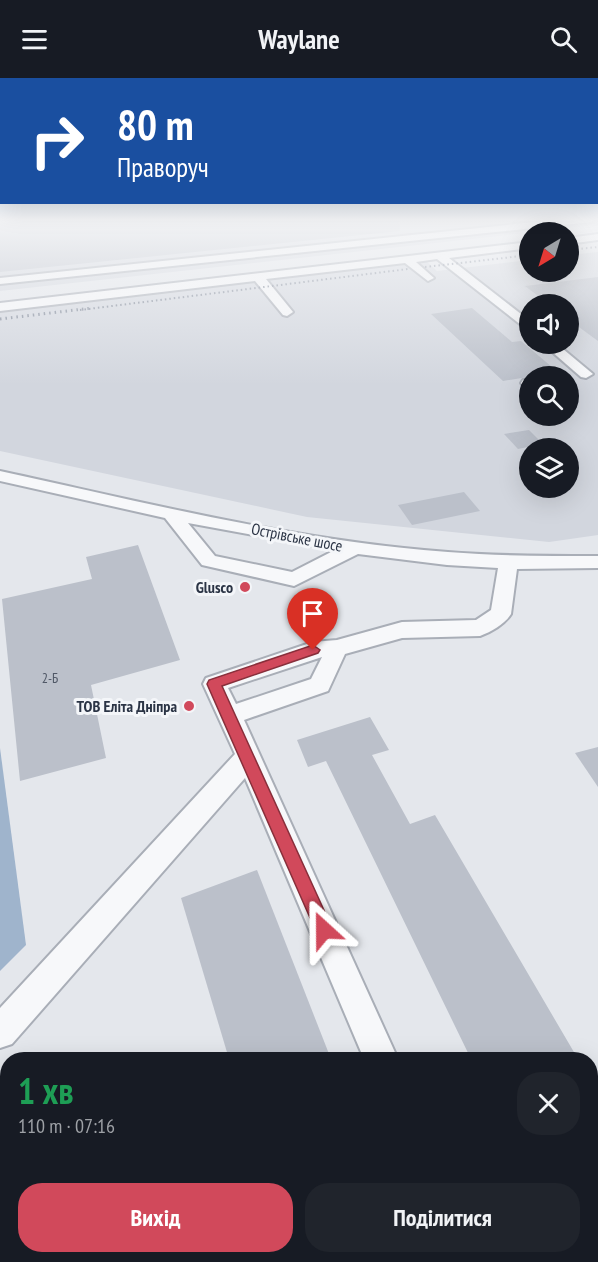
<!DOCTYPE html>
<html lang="uk">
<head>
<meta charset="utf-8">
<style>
	:root { --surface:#171b24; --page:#20242c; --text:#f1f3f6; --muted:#9ea1a6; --accent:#d1495b }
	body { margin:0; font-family:"PT Sans Narrow",sans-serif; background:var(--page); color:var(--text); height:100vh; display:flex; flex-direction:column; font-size:22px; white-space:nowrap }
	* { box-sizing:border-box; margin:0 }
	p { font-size:20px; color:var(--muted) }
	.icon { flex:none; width:33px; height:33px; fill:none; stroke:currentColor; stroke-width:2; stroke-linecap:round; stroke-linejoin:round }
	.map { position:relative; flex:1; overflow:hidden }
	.details { position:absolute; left:0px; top:974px; width:598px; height:212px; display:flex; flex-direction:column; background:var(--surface); border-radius:24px 24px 0 0; box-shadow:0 6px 24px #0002 }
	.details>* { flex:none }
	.top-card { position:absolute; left:0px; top:0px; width:598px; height:126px; box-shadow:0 6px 24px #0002; background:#1a4fa0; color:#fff; overflow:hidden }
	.needle { width:39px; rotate:218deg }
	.controls { position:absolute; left:519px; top:144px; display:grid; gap:12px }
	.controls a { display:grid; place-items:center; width:60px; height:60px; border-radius:50%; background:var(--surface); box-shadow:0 6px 24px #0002; font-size:30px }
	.pin { position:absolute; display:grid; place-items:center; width:51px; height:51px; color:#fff; margin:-62px -26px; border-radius:50% 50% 50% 0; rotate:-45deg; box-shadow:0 0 6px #0007 }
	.pin .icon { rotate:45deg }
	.me { position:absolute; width:66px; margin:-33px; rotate:336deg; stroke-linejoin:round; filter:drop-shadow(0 0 4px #0008) }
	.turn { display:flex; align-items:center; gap:21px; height:126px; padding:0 18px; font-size:27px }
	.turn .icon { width:78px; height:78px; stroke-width:2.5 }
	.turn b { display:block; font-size:42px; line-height:51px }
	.round { display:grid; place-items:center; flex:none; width:63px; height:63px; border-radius:24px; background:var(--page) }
	.overview { display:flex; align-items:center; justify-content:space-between; height:102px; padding:0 18px }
	h1 { font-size:36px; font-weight:700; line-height:45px; color:#1e9e55 }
	.cta { display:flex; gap:12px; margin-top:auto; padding:12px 18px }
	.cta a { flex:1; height:69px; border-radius:24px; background:var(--accent); color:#fff; font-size:24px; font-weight:700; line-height:69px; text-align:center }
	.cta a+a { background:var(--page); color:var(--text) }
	header { display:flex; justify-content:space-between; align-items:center; height:78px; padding:0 18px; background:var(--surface); font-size:27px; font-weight:700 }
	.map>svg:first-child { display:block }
</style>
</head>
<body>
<header><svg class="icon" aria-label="menu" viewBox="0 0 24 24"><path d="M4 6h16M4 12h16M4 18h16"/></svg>Waylane<svg class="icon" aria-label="search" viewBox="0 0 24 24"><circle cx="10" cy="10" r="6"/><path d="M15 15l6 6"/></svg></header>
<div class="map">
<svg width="598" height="1184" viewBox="0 0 598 1184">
	<rect width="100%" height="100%" fill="#e4e7ec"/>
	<!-- built -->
	<g fill="#d2d6de" fill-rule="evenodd">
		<polygon points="0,141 598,141 598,147 0,213"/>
		<path d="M 598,174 L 598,457 L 549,464 L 307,439 L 0,373 L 0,233 L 425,182 L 437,193 L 529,182 L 530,194 L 568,194 L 569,177 ZM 530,226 L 568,226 L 568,266 L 530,266 ZM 530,298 L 568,298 L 568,338 L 530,338 ZM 530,370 L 568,370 L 568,410 L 530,410 Z"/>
	</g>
	<!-- water -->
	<polygon fill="#9fb4cc" points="0,670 26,867 0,893"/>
	<!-- building -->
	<g fill="#bbc0ca">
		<polygon points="44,141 399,141 400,153 0,194 0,145"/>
		<polygon points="598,199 598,263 568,241 568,226 549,226 525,208"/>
		<polygon points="472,230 512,264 521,263 558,294 503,303 431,236"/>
		<polygon points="529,352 543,366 518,371 504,356"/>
		<polygon points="464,414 480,433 412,447 398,427"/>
		<polygon points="138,467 180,582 91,607 106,680 20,703 2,521 92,501 86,479"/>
		<polygon points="370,639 389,672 372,677 410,746 435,737 578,981 471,981 326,683 308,689 297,662"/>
		<polygon points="598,669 598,709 575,675"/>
		<polygon points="257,792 331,981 229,981 181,820"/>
	</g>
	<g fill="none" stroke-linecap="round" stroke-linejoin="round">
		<defs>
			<g id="minor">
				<polygon points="564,141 596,141 591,144 0,206 0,200"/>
				<polygon points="598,156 598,162 568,166 568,160"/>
				<polygon points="530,164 530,170 449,180 530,243 530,254 437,181 416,184 434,200 428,203 405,185 266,201 293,234 287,238 283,237 255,203 0,233 0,225"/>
				<polygon points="543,266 557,266 593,296 586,300 581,299"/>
				<polygon points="530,301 530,309 523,308 521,305 523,302"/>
				<path d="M 0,393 C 148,425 296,463 448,474 C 498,478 548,478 598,478 L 598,490 L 517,491 L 511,536 C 505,546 491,554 480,558 L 402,560 L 345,576 L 328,613 L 244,642 L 398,981 L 364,981 L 245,700 L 12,966 L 0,970 L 0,930 L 235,676 L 203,606 L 206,600 L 313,564 L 337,562 L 402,544 L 476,542 L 491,532 L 498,490 L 447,487 L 358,476 L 294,508 L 202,487 L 165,440 L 0,403 ZM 188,445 L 335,472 L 292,494 L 215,478 ZM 322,579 L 311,601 L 236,626 L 228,610 Z"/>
				<polygon points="0,1018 8,1022 8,1062 0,1059"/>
			</g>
		</defs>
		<!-- minor casing -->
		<use href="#minor" stroke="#a9aeb7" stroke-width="4"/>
		<!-- minor -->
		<use href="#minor" fill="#f7f8fa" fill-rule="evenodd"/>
		<!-- rail-far1 -->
		<g stroke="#7d8696" stroke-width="2" stroke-dasharray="1.5 3" stroke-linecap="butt">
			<polyline points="568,172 598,169"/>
			<polyline points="425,189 530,177"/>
			<polyline points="80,232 408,191"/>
		</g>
		<!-- rail -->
		<polyline stroke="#7d8696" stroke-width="3" stroke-dasharray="1.5 4" stroke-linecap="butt" points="0,241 92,230"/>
	</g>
	<!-- sky -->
	<linearGradient id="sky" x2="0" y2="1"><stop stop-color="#8bb4dd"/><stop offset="0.46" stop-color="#f3f4f6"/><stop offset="1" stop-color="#f3f4f6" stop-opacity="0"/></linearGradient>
	<rect width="598" height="307" fill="url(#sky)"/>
	<!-- route -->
	<polygon fill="#d1495b" stroke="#882f3b" stroke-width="1.5" points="313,567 320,572 318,575 222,608 333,852 331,858 324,861 318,858 207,606 209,602"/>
	<!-- markers -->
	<g fill="#d1495b" stroke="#f4f6f9" stroke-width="2">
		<circle cx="245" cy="509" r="6"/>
		<circle cx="189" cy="628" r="6"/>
	</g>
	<g text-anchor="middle" stroke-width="6" stroke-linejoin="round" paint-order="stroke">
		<!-- number labels -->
		<g font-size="14" fill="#4f5766">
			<text x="50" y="605">2-Б</text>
		</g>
		<!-- street labels -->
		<g font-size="16" fill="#2b3445" stroke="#f4f6f9">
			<text transform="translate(297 459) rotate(11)" y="6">Острівське шосе</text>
		</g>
		<!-- poi labels -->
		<g font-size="16" font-weight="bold" fill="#2b3445" stroke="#f4f6f9" text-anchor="end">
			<text x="233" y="515">Glusco</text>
			<text x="177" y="634">ТОВ Еліта Дніпра</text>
		</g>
	</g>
</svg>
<div class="controls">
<a><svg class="needle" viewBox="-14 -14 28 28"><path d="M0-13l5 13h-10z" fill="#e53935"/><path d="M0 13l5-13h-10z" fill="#9ea1a6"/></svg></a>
<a><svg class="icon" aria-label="sound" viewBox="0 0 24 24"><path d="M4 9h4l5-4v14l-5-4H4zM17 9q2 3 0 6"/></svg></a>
<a><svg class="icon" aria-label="search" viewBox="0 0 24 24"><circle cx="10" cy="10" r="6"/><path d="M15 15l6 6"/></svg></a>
<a><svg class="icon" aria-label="layers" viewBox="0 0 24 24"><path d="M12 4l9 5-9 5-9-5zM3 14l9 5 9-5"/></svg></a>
</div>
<div class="pin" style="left:313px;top:572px;background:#d93025"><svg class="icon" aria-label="arrive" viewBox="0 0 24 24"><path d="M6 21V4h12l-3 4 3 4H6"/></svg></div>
<svg class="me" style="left:324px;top:852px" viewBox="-20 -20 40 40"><path d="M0-17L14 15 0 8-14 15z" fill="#d1495b" stroke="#fff" stroke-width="4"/></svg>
<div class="top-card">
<div class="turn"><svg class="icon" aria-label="right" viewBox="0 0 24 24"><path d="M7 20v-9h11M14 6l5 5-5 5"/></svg><div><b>80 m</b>Праворуч</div></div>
</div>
<section class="details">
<div class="overview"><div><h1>1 хв</h1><p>110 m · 07:16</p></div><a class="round"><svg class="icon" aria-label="close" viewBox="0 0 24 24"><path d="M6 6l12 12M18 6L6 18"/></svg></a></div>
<div class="cta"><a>Вихід</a><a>Поділитися</a></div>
</section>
</div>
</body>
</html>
